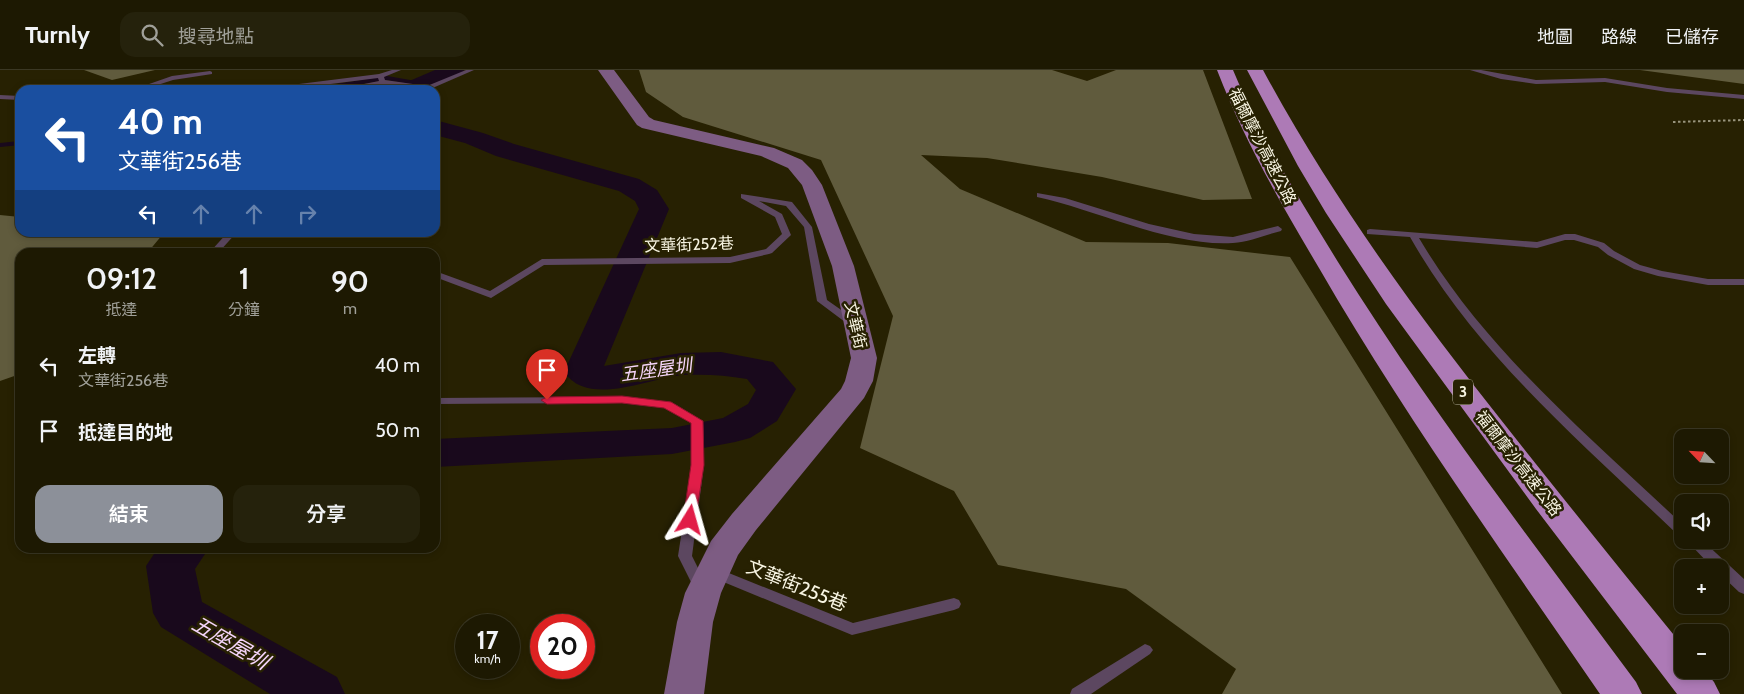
<!DOCTYPE html>
<html lang="zh-TW">
<head>
<meta charset="utf-8">
<style>
	:root { --surface:#1d1902; --page:#25220c; --text:#f1f3f6; --muted:#a0a099; --line:#3b3824; --accent:#8c9099 }
	body { margin:0; font-family:Cabin,"Noto Sans TC",sans-serif; background:var(--page); color:var(--text); height:100vh; display:flex; flex-direction:column; font-size:19px; white-space:nowrap }
	* { box-sizing:border-box; margin:0 }
	p { font-size:16px; color:var(--muted) }
	.icon { flex:none; width:28px; height:28px; fill:none; stroke:currentColor; stroke-width:2; stroke-linecap:round; stroke-linejoin:round }
	.map { position:relative; flex:1; overflow:hidden }
	.side { position:absolute; left:15px; top:178px; width:425px; height:305px; display:flex; flex-direction:column; background:var(--surface); border-radius:15px; box-shadow:0 2px 8px #0003,0 0 0 1px var(--line) }
	.side>* { flex:none }
	.guide { position:absolute; left:15px; top:15px; width:425px; height:152px; border-radius:15px; box-shadow:0 2px 8px #0003,0 0 0 1px var(--line); background:#1a4fa0; color:#fff; overflow:hidden }
	.needle { width:32px; rotate:295deg }
	.buttons { position:absolute; left:1674px; top:359px; display:grid; gap:10px }
	.buttons a { display:grid; place-items:center; width:55px; height:55px; border-radius:10px; background:var(--surface); box-shadow:0 2px 8px #0003,0 0 0 1px var(--line); font-size:25px }
	.speed { position:absolute; left:455px; top:544px; display:flex; gap:10px; font-size:25px; font-weight:700; text-align:center }
	.speed>* { display:grid; place-content:center; width:65px; height:65px; border-radius:50%; background:var(--surface); box-shadow:0 2px 8px #0003,0 0 0 1px var(--line); line-height:1 }
	.speed small { font-size:12px; font-weight:400 }
	.speed .limit { border:8px solid #d22; background:#fff; color:#111 }
	.pin { position:absolute; display:grid; place-items:center; width:42px; height:42px; color:#fff; margin:-51px -21px; border-radius:50% 50% 50% 0; rotate:-45deg; box-shadow:0 0 5px #0007 }
	.pin .icon { rotate:45deg }
	.me { position:absolute; width:55px; margin:-28px; rotate:8deg; stroke-linejoin:round; filter:drop-shadow(0 0 4px #0008) }
	.turn { display:flex; align-items:center; gap:18px; height:105px; padding:0 20px; font-size:22px }
	.turn .icon { width:65px; height:65px; stroke-width:2.5 }
	.turn b { display:block; font-size:35px; line-height:42px }
	.lanes { display:flex; align-items:center; height:48px; padding:0 20px; background:#0003; justify-content:center; gap:25px; direction:ltr }
	.lanes .off { opacity:.35 }
	.eta { display:flex; justify-content:space-evenly; align-items:center; height:85px; text-align:center }
	.eta b { font-size:30px; font-weight:600; line-height:35px }
	.primary-button { display:flex; gap:10px; margin-top:auto; padding:10px 20px }
	.primary-button a { flex:1; height:58px; border-radius:15px; background:var(--accent); color:#fff; font-size:20px; font-weight:600; line-height:58px; text-align:center }
	.primary-button a+a { background:var(--page); color:var(--text) }
	ul { padding:0; list-style:none }
	li { display:flex; align-items:center; gap:15px; height:65px; padding:0 20px }
	li div { flex:1 }
	li b { display:block; font-size:19px }
	li em { font-style:normal }
	header { display:flex; align-items:center; gap:30px; box-sizing:border-box; height:70px; padding:0 25px; background:var(--surface); border-bottom:1px solid var(--line) }
	header strong { font-size:24px }
	nav { display:flex; gap:28px; margin-inline-start:auto; font-size:18px }
	.search { width:350px; height:45px; background:var(--page); display:flex; align-items:center; gap:12px; box-sizing:border-box; padding:0 18px; border-radius:15px; color:var(--muted); font-size:19px }
	.map>svg:first-child { display:block }
</style>
</head>
<body>
<header>
<strong>Turnly</strong>
<div class="search"><svg class="icon" aria-label="search" viewBox="0 0 24 24"><circle cx="10" cy="10" r="6"/><path d="M15 15l6 6"/></svg>搜尋地點</div>
<nav><a>地圖</a><a>路線</a><a>已儲存</a></nav>
</header>
<div class="map">
<svg width="1744" height="624" viewBox="0 0 1744 624">
	<rect width="100%" height="100%" fill="#272102"/>
	<!-- forest -->
	<g fill="#605b3d">
		<polygon points="84,0 155,0 112,10"/>
		<polygon points="639,0 1052,0 1087,11 1116,0 1203,0 1252,129 1203,130 1102,107 987,88 921,85 960,119 1086,172 1168,173 1290,187 1562,624 1222,624 1236,599 1126,519 998,495 954,421 860,378 893,246 821,90 683,47 646,22"/>
		<polygon points="1640,0 1744,0 1744,14"/>
		<polygon points="0,145 20,147 20,162 148,162 163,164 148,182 20,182 20,304 0,311"/>
	</g>
	<g fill="none" stroke-linecap="round" stroke-linejoin="round">
		<!-- stream -->
		<g stroke="#19091c" stroke-width="4">
			<polyline points="311,20 387,8 421,14"/>
			<polyline points="0,75 20,73"/>
		</g>
		<!-- river -->
		<g fill="#19091c" fill-rule="evenodd">
			<polygon points="435,0 464,0 461,5 427,20 397,20 400,15"/>
			<path d="M 435,50 L 483,63 L 514,74 L 639,109 L 657,120 L 669,139 L 604,296 L 681,283 L 721,282 L 773,292 L 796,319 L 777,351 L 750,368 L 735,372 L 672,384 L 435,397 L 435,369 L 672,358 L 723,348 L 748,334 L 756,320 L 747,309 C 726,305 705,304 683,305 C 648,308 589,338 564,302 L 639,139 L 635,131 L 619,121 L 496,86 L 465,73 L 435,65 Z"/>
			<polygon points="158,478 209,478 195,499 202,532 337,607 345,624 270,624 161,557 153,543 146,496"/>
		</g>
		<!-- path -->
		<polyline stroke="#98947c" stroke-width="2" stroke-dasharray="2.5 2.5" stroke-linecap="butt" points="1673,52 1744,50"/>
		<!-- lane -->
		<g fill="#5c4760" fill-rule="evenodd">
			<polygon points="392,0 401,0 384,7 385,10 427,16 466,0 474,0 428,20 383,14 348,20 334,20 379,11 378,8 291,19 238,20 241,18 291,15 379,4"/>
			<polygon points="1470,0 1481,0 1536,10 1605,8 1667,18 1744,25 1744,29 1667,22 1605,12 1536,14 1501,9"/>
			<polygon points="210,1 212,2 212,4 173,10 142,20 132,20 172,6"/>
			<polygon points="0,25 20,26 20,30 0,29"/>
			<path d="M 1037,123 L 1065,128 L 1149,154 L 1194,164 L 1233,167 L 1278,156 L 1282,159 L 1281,161 C 1265,165 1249,172 1233,173 C 1172,177 1097,140 1037,127 Z"/>
			<polygon points="741,124 792,132 812,157 827,230 857,251 858,253 857,255 849,255 817,231 804,157 786,136 759,131 782,144 791,165 772,183 769,184 730,193 544,195 491,228 435,207 435,201 490,221 542,189 730,187 766,179 782,164 775,147 741,128"/>
			<path d="M 1370,159 L 1537,172 L 1565,164 L 1575,164 L 1604,173 L 1614,181 L 1640,195 L 1662,201 L 1708,209 L 1744,209 L 1744,215 L 1708,215 L 1658,206 L 1634,199 L 1608,185 L 1598,177 L 1574,170 L 1565,170 L 1537,178 L 1419,168 C 1485,280 1589,366 1682,454 L 1682,466 L 1677,464 C 1582,373 1476,284 1410,167 L 1367,164 L 1367,160 Z"/>
			<polygon points="228,162 237,162 219,182 210,182"/>
			<polygon points="622,327 671,332 703,351 704,395 692,486 708,518 706,522 701,524 696,522 678,486 692,395 691,353 664,337 622,333 435,334 435,328"/>
			<polygon points="1686,470 1702,470 1744,509 1744,524 1739,522 1720,504 1720,498 1713,498"/>
			<polygon points="714,497 853,553 954,528 959,530 961,534 959,538 954,540 852,565 709,506 707,502 709,498"/>
			<polygon points="1145,574 1150,576 1153,580 1150,584 1091,624 1070,624 1072,619"/>
		</g>
		<!-- secondary -->
		<polygon fill="#7d5c83" fill-rule="evenodd" points="598,0 614,0 649,47 654,50 774,78 802,90 812,100 822,115 854,196 877,288 873,311 864,328 756,460 738,485 721,523 713,552 704,624 664,624 677,552 685,523 711,471 732,444 841,319 845,311 851,288 832,196 802,115 788,98 761,86 642,58 637,55"/>
		<!-- highway -->
		<g fill="#ad7ab6" fill-rule="evenodd">
			<path d="M 1217,0 L 1233,0 C 1261,68 1300,130 1338,192 C 1429,338 1534,474 1636,612 L 1642,624 L 1600,624 C 1504,484 1404,345 1319,198 C 1281,134 1244,70 1217,0 Z"/>
			<path d="M 1247,0 L 1263,0 C 1334,131 1417,244 1509,360 C 1566,432 1624,504 1682,575 L 1682,600 L 1704,600 L 1714,612 L 1720,624 L 1677,624 L 1536,439 L 1386,234 L 1326,143 L 1298,96 Z"/>
		</g>
	</g>
	<!-- route -->
	<polygon fill="#e11d48" stroke="#92132f" points="622,326 671,332 703,351 704,395 695,453 685,453 683,450 691,395 691,353 664,338 622,333 547,334 541,330 547,327"/>
	<g text-anchor="middle" stroke-width="5" stroke-linejoin="round" paint-order="stroke">
		<!-- shield labels -->
		<rect fill="#272102" stroke="#b9b5a0" stroke-width="1" x="1453" y="309.5" width="20" height="25" rx="4"/>
		<g font-size="15" font-weight="bold" fill="#f8f5e3">
			<text x="1463" y="327">3</text>
		</g>
		<!-- street labels -->
		<g font-size="16" fill="#f8f5e3" stroke="#272102">
			<text transform="translate(1263 76) rotate(63)" y="6">福爾摩沙高速公路</text>
			<text transform="translate(689 174) rotate(-2)" y="6">文華街252巷</text>
			<text transform="translate(856 255) rotate(77)" y="6">文華街</text>
			<text transform="translate(1519 393) rotate(52)" y="6">福爾摩沙高速公路</text>
		</g>
		<!-- water labels -->
		<g font-size="18" font-style="italic" fill="#f5d5fa" stroke="#272102">
			<text transform="translate(656 300) rotate(-8)" y="6">五座屋圳</text>
		</g>
		<!-- near-street labels -->
		<g font-size="19" fill="#f8f5e3" stroke="#272102">
			<text transform="translate(797 515) rotate(22)" y="7">文華街255巷</text>
		</g>
		<!-- near-water labels -->
		<g font-size="21" font-style="italic" fill="#f5d5fa" stroke="#272102">
			<text transform="translate(230 573) rotate(30)" y="7">五座屋圳</text>
		</g>
	</g>
</svg>
<div class="buttons">
<a><svg class="needle" viewBox="-14 -14 28 28"><path d="M0-13l5 13h-10z" fill="#e53935"/><path d="M0 13l5-13h-10z" fill="#a0a099"/></svg></a>
<a><svg class="icon" aria-label="sound" viewBox="0 0 24 24"><path d="M4 9h4l5-4v14l-5-4H4zM17 9q2 3 0 6"/></svg></a>
<a>+</a>
<a>−</a>
</div>
<div class="speed"><div>17<small>km/h</small></div><div class="limit">20</div></div>
<div class="pin" style="left:547px;top:330px;background:#d93025"><svg class="icon" aria-label="arrive" viewBox="0 0 24 24"><path d="M6 21V4h12l-3 4 3 4H6"/></svg></div>
<svg class="me" style="left:690px;top:450px" viewBox="-20 -20 40 40"><path d="M0-17L14 15 0 8-14 15z" fill="#e11d48" stroke="#fff" stroke-width="4"/></svg>
<div class="guide">
<div class="turn"><svg class="icon" aria-label="left" viewBox="0 0 24 24"><path d="M17 20v-9H6M10 6l-5 5 5 5"/></svg><div><b>40 m</b>文華街256巷</div></div>
<div class="lanes"><svg class="icon" aria-label="left" viewBox="0 0 24 24"><path d="M17 20v-9H6M10 6l-5 5 5 5"/></svg><svg class="icon off" aria-label="ahead" viewBox="0 0 24 24"><path d="M12 20V5M6 11l6-6 6 6"/></svg><svg class="icon off" aria-label="ahead" viewBox="0 0 24 24"><path d="M12 20V5M6 11l6-6 6 6"/></svg><svg class="icon off" aria-label="right" viewBox="0 0 24 24"><path d="M7 20v-9h11M14 6l5 5-5 5"/></svg></div>
</div>
<section class="side">
<div class="eta">
<div><b>09:12</b><p>抵達</p></div>
<div><b>1</b><p>分鐘</p></div>
<div><b>90</b><p>m</p></div>
</div>
<ul>
<li><svg class="icon" aria-label="left" viewBox="0 0 24 24"><path d="M17 20v-9H6M10 6l-5 5 5 5"/></svg><div><b>左轉</b><p>文華街256巷</p></div><em>40 m</em></li>
<li><svg class="icon" aria-label="arrive" viewBox="0 0 24 24"><path d="M6 21V4h12l-3 4 3 4H6"/></svg><div><b>抵達目的地</b></div><em>50 m</em></li>
</ul>
<div class="primary-button"><a>結束</a><a>分享</a></div>
</section>
</div>
</body>
</html>
